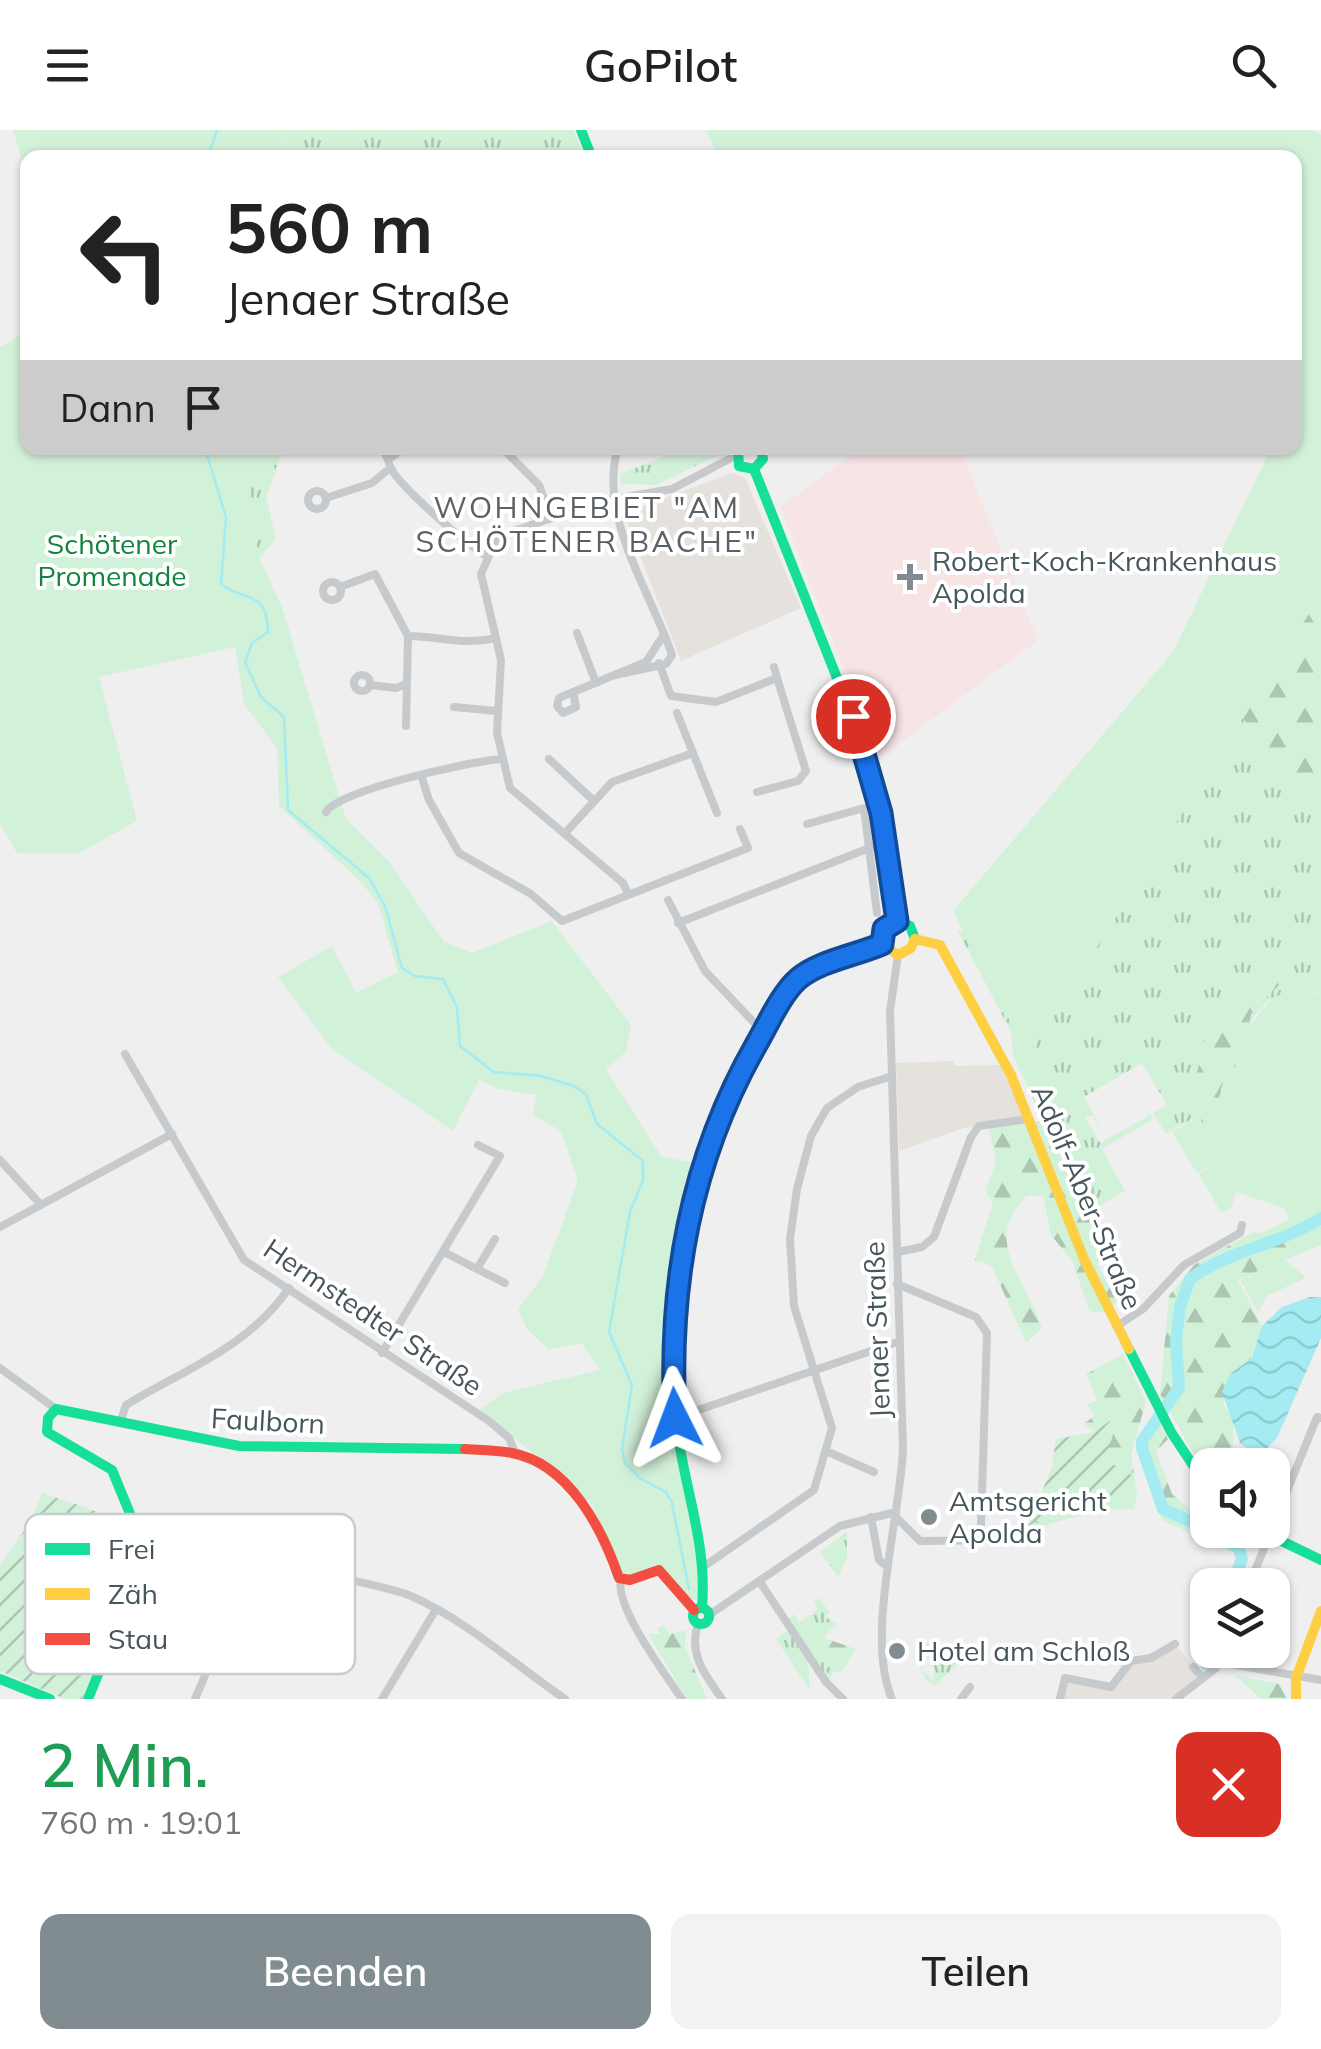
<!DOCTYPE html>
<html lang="de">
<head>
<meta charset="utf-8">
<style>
	:root { --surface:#fff; --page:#f2f2f2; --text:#222; --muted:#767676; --accent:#818c90 }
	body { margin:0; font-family:Mulish,sans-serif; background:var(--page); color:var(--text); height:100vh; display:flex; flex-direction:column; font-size:38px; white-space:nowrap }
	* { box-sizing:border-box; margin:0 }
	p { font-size:32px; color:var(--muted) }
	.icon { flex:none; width:55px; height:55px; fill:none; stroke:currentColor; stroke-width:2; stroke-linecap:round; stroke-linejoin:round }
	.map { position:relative; height:1569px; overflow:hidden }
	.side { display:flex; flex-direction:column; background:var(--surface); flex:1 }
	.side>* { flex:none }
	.banner { position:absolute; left:20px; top:20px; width:1282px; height:305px; border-radius:20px; box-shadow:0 2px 8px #0004; background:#fff; color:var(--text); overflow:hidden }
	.buttons { position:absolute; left:1190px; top:1318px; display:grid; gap:20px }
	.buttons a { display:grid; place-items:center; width:100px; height:100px; border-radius:20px; background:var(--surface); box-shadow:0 2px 8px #0004; font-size:50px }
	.pin { position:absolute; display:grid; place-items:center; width:85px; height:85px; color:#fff; margin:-42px; border:5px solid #fff; border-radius:50%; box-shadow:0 2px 10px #0007 }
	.me { position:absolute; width:110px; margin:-55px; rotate:357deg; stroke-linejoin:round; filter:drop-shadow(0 0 8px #0008) }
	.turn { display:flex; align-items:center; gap:35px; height:210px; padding:0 40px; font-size:45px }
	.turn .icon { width:130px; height:130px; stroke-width:2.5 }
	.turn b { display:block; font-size:70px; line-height:85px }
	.then { display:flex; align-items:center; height:95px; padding:0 40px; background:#0003; gap:20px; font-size:38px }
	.round { display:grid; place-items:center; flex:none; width:105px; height:105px; border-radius:20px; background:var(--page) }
	.summary { display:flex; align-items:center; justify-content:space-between; height:170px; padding:0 40px }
	h1 { font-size:60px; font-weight:600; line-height:75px; color:#1e9e55 }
	.cta { display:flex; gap:20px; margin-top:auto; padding:20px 40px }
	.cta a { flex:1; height:115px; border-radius:20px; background:var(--accent); color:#fff; font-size:40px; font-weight:600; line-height:115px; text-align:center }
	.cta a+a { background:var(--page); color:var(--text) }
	header { display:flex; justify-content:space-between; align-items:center; height:130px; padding:0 40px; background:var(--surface); font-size:45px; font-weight:600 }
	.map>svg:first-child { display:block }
</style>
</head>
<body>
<header><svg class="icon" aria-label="menu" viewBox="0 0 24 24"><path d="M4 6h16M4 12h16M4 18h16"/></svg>GoPilot<svg class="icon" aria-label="search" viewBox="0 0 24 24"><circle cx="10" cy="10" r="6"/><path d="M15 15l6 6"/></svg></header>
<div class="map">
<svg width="1321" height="1569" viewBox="0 0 1321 1569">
	<defs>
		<pattern id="grass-tufts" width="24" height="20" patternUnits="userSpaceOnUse" patternTransform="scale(2.5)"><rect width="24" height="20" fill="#d2f1d9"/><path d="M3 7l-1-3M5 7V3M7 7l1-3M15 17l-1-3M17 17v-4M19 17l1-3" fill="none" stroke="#acc6b3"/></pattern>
		<pattern id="forest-firs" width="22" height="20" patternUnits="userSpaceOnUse" patternTransform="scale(2.5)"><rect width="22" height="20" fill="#d2f1d9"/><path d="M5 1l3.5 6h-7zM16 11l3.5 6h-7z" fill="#acc6b3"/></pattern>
		<pattern id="garden-furrows" width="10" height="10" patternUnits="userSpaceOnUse" patternTransform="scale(2.5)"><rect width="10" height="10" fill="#d2f1d9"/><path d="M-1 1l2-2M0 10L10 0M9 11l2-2" fill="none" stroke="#acc6b3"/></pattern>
		<pattern id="water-waves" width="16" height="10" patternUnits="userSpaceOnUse" patternTransform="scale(2.5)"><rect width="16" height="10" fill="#a4ecf1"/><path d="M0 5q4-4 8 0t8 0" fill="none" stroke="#8fccd1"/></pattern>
	</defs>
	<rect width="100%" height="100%" fill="#f0efef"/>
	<!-- commercial -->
	<g fill="#e5e2dd">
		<polygon points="731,343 745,348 801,478 681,531 624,384"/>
		<polygon points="954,931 955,936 1000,935 1025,987 961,999 899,1021 896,933"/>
		<polygon points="1175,1514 1203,1548 1176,1569 1060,1569 1065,1548 1111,1557 1131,1531 1151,1528"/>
	</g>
	<!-- medical -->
	<polygon fill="#f7e5e6" points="861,318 960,318 1038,510 879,629 780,377"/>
	<!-- grass -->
	<g fill="url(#grass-tufts)">
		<polygon points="293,0 574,0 584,27 270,27"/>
		<polygon points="240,318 283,319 266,367 276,409 259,428"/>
		<polygon points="672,318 732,318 656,355 621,354 620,344 671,324"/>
		<polygon points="1208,538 1321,700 1321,865 1310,861 1268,871 1254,886 1216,991 1202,1005 1192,989 1166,1004 1153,983 1167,975 1142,933 1084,967 1104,1003 1093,986 1084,986 1100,1013 1150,985 1153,989 1102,1019 1125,1061 1092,1080 1043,992 1013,925 1011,902 958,801 1055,774"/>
		<polygon points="847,1401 847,1427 838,1447 820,1422"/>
		<polygon points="819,1468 830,1483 826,1487 837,1494 830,1501 817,1494 805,1507 833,1542 828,1552 788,1489 794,1484 800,1492 818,1479 814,1471"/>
		<polygon points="789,1499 808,1528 810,1561 776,1509"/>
		<polygon points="917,1513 933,1514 958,1533 935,1556 926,1550 920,1537 934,1552 934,1530 922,1525 917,1528"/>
	</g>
	<!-- forest -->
	<g fill="url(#forest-firs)">
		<polygon points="1321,421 1321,700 1208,538"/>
		<path d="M 1296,834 C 1280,860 1255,872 1241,900 C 1225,932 1225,967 1202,996 L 1200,973 L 1192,962 L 1210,891 L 1247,870 Z"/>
		<path d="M 988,992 L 1043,992 L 1067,1039 L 1082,1056 L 1113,1127 L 1097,1133 L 1117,1172 L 1101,1183 L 1089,1181 L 1073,1132 L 1051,1105 L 1043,1066 L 1027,1066 C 980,1111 1027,1150 1042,1198 L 1026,1213 L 992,1136 L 975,1130 L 993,1072 L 985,1060 L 996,1033 Z"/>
		<polygon points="1321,1074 1321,1115 1238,1150 1262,1196 1252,1228 1235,1240 1223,1275 1233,1286 1233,1335 1208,1335 1207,1348 1160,1264 1169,1166 1194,1135 1253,1102 1259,1104"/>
		<path d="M 1123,1224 L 1146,1271 L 1131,1325 L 1137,1364 L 1134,1379 L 1099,1380 L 1046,1395 L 1017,1412 L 1012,1408 C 1046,1380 1084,1363 1129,1368 L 1115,1338 L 1105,1330 L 1110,1291 L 1094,1302 L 1084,1294 L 1095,1285 L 1087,1275 L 1097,1270 L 1086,1244 Z"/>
		<polygon points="1155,1288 1168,1309 1156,1321 1172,1364 1207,1394 1208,1400 1234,1400 1241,1409 1243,1427 1162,1390 1138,1318"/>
		<polygon points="817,1493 830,1501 824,1508 856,1519 842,1541 833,1542 805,1507"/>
		<polygon points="663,1495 670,1504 686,1500 685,1517 707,1569 687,1569 648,1504 660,1504 657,1499"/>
		<polygon points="1235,1545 1280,1554 1287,1569 1261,1569"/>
	</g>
	<!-- park -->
	<g fill="#d2f1d9">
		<polygon points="13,0 293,0 270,27 28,28 27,46"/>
		<polygon points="706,0 1313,0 1321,5 1321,465 1028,926 953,781 1173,522 1271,318 1295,318 1295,28 719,28"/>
		<path d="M 27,201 L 28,318 L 240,318 L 259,428 L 282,477 L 346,689 L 389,732 L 444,812 L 472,823 L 552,791 L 631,895 L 626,922 L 606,939 L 661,1026 L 697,1034 C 678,1115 658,1208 671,1291 C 677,1332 716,1436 697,1470 L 687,1470 L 661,1437 L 624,1447 L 593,1377 L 570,1352 L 479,1280 L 503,1263 L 600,1240 L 582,1213 L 549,1220 L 527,1199 L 518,1179 L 542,1148 L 578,1051 L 561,1001 L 533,985 L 536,965 L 498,959 L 479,950 L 453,1001 L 332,919 L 278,847 L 332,816 L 356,863 L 398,842 L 378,774 L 362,753 L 279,676 L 277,618 L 244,574 L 235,517 L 99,547 L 137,691 L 77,724 L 17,723 L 0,694 L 0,217 Z"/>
		<path d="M 1291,859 L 1321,865 L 1321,1106 L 1304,1114 L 1283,1078 L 1236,1062 L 1231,1078 L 1221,1083 L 1199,1044 L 1218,1032 L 1197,1043 L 1172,1002 L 1193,990 L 1202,1005 C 1243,963 1230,883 1291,859 Z"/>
		<polygon points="1283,1128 1306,1148 1267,1166 1258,1182 1240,1150"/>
	</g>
	<!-- garden -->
	<g fill="url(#garden-furrows)">
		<polygon points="1110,1291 1117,1292 1105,1330 1131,1344 1129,1368 1076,1370 1028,1396 1052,1337 1056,1309 1094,1302"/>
		<path d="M 42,1363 C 81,1377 135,1385 141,1433 L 82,1569 L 65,1569 L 0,1541 L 0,1435 L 31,1391 Z"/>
	</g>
	<!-- water -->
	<polygon fill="url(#water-waves)" points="1310,1167 1321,1167 1321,1208 1277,1308 1267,1318 1248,1319 1240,1313 1222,1262 1230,1244 1252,1228 1262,1196 1282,1177"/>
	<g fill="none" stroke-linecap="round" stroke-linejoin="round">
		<!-- stream -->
		<g stroke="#a4ecf1" stroke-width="2.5">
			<polyline points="208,28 217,0"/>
			<path d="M 205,318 L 226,387 L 221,454 C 240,471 268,458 268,502 L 252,513 L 245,532 L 261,567 L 284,587 L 288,680 L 369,748 L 385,776 L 402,838 L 415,846 L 443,849 L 457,877 L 460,916 L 494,942 L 541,946 L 574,956 L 586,964 L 597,994 L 643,1031 L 643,1050 L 630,1082 L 609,1202 L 632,1255 L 622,1319 L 625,1333 L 641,1349 L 666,1362 L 672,1373 L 689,1459"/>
		</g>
		<!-- river -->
		<g stroke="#a4ecf1" stroke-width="12">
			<path d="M 1208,1399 L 1163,1379 L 1142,1318 L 1142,1311 L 1179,1258 L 1176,1210 L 1180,1177 L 1190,1149 C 1230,1119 1280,1115 1321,1088"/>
			<polyline points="1209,1400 1239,1418 1242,1429 1232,1455"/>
			<polyline points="1207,1535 1208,1517"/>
		</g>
		<!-- street -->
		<g stroke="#c7cacc" stroke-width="8">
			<path d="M 380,318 C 388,325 387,330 391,338 C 400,357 469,417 487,426"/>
			<polyline points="502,318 539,355 551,387"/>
			<polyline points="389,329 404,318"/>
			<circle cx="317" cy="370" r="9"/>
			<polyline points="326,368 372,353 390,338"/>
			<circle cx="332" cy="461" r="9"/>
			<path d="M 340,457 L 375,444 L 408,506 C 440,506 464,516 495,508"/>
			<polyline points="577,503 596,553"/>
			<polyline points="659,533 671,566 716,572 777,548 774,537"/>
			<circle cx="362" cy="553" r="8"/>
			<path d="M 615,545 L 666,534 L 672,525 C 651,462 597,386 618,318"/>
			<polyline points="370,555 396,558 406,554"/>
			<polyline points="573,562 576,577 563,583 557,576 559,568 561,567 646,532 663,506"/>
			<polyline points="454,577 497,581"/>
			<polyline points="677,583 717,683"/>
			<polyline points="406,596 408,506"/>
			<polyline points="549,629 594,671"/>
			<polyline points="422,648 429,670 459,723 531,764 562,791 748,718 740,699"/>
			<polyline points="757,662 798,651 806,641 777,548"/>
			<path d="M 326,682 C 338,660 473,631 501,629"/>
			<polyline points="807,694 864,678 877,783"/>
			<polyline points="566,702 612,652 693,623"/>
			<polyline points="628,764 623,753 510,658 497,603 501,530 481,444 496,410 508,403 602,371 672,359 735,326"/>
			<polyline points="668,770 705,841 763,902"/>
			<polyline points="678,793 872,717"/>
			<polyline points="125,924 244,1130 489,1291 509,1308 515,1323"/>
			<polyline points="0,1030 41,1075"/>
			<polyline points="0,1097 172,1004"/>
			<polyline points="444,1122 477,1139 495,1109"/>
			<polyline points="898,1122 922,1117 934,1107 971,1007 979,996 1029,989"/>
			<polyline points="477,1139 505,1153"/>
			<polyline points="897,1154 976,1187 987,1203 981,1395"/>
			<polyline points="1117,1196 1143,1179 1184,1135 1240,1103 1242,1095"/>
			<polyline points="382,1223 500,1026 478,1015"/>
			<polyline points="0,1238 56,1279"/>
			<polyline points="675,1288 900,1211"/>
			<path d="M 120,1293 L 126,1275 C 185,1239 249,1217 289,1158"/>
			<polyline points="826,1321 874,1342"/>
			<polyline points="871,1387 879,1430 888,1437"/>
			<polyline points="898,1389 920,1411 1004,1410"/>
			<polyline points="1272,1398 1317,1287 1321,1288"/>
			<path d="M 146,1418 C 171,1412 381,1453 411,1466 C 466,1490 515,1535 565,1569"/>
			<polyline points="706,1435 814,1360 832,1298 794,1176 790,1109 797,1059 811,1006 827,978 858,957 892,946"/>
			<path d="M 621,1449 C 614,1476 665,1544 682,1569"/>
			<polyline points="760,1452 826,1552 843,1569"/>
			<polyline points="1249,1455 1270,1404"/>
			<polyline points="709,1485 840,1396 896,1382"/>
			<path d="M 698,1494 C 688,1524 705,1545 722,1569"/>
			<polyline points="1219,1532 1321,1550"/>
			<polyline points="1193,1537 1203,1548"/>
			<polyline points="195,1569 213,1527 224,1516 284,1518 277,1534"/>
			<polyline points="382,1569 435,1481"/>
			<path d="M 892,1569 C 865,1507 900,1389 903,1319 L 890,881 L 898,825"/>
			<polyline points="961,1569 970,1557"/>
			<polyline points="1060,1569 1065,1548 1111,1557 1131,1531 1151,1528 1175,1514"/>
			<polyline points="1176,1569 1216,1538 1223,1520"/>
		</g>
		<!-- fast -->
		<g stroke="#16e098" stroke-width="10">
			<polyline points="581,0 592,28"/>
			<polyline points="738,318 739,336 754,339"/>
			<polyline points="754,339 860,606 881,683 897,791"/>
			<polyline points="754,339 763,329 761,318"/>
			<polyline points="897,791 910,796 915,809"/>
			<polyline points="882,814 884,799 897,791"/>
			<polyline points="1129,1219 1171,1302 1208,1358"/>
			<polyline points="1259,1400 1321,1430"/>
			<path d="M 702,1477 C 708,1409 680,1348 675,1281 C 665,1154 695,1033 753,920 C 765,896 777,867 798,850 C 822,830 854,825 882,814"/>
			<circle cx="701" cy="1486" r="8"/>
			<polyline points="0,1549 50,1569"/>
			<polyline points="88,1569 147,1425 112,1340 47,1302 48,1288 56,1279 239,1316 465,1319"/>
		</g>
		<!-- slow -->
		<g stroke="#ffcf43" stroke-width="10">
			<polyline points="915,809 940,815 1011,945 1084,1129 1129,1219"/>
			<polyline points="882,814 898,825 911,818 915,809"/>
			<polyline points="1296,1569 1296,1548 1321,1481"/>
		</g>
		<!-- jam -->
		<path stroke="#f24e42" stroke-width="10" d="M 465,1319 C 480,1320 497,1320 512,1323 C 569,1334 602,1398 619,1448 L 630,1450 L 659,1440 L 694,1480"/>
	</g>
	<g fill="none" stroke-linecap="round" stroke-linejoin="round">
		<defs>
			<path id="route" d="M 675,1288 C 668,1155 690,1030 757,913 C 768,894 781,864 798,849 C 819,831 857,825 882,814 L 884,799 L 897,791 L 881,683 L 853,586"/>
		</defs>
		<!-- route casing -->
		<use href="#route" stroke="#114b97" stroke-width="25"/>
		<!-- route -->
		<use href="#route" stroke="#1a73e8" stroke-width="18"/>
	</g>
	<!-- markers -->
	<g fill="#818c90" stroke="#fff" stroke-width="4">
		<path d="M905 432h10v10h10v10h-10v10h-10v-10h-10v-10h10z"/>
		<circle cx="929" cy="1387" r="10"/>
		<circle cx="897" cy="1521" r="10"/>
	</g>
	<g text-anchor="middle" stroke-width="8" stroke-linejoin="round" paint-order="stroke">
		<!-- park labels -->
		<g font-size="28" fill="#118439" stroke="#fff">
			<text x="112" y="424">Schötener<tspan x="112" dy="32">Promenade</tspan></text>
		</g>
		<!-- poi labels -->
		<g font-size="28" fill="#45565d" stroke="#fff" text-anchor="start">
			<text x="932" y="441">Robert-Koch-Krankenhaus<tspan x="932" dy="32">Apolda</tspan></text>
			<text x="949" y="1381">Amtsgericht<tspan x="949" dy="32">Apolda</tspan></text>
			<text x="917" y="1531">Hotel am Schloß</text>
		</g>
		<!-- street labels -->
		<g font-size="28" fill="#45565d" stroke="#fff">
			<text transform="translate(1087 1067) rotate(67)" y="10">Adolf-Aber-Straße</text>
			<text transform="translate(373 1187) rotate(34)" y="10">Hermstedter Straße</text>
			<text transform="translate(877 1200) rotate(-92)" y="10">Jenaer Straße</text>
			<text transform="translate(268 1291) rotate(3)" y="10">Faulborn</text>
		</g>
		<!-- neighbourhood labels -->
		<g font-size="30" letter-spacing="2.5" fill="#5b6064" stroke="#fff">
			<text x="587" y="388">WOHNGEBIET "AM<tspan x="587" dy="34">SCHÖTENER BACHE"</tspan></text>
		</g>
	</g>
	<!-- legend -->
	<rect x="25" y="1384" width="330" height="160" rx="15" fill="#fff" stroke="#c7ccce" stroke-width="2.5"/>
	<rect x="45" y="1413" width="45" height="12" fill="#16e098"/>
	<rect x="45" y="1458" width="45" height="12" fill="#ffcf43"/>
	<rect x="45" y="1503" width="45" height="12" fill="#f24e42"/>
	<g font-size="28" fill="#45565d">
		<text x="108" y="1429">Frei</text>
		<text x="108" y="1474">Zäh</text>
		<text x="108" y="1519">Stau</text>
	</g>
</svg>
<div class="buttons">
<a><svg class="icon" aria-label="sound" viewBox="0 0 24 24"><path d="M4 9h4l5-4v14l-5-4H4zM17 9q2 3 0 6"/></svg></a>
<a><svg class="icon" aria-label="layers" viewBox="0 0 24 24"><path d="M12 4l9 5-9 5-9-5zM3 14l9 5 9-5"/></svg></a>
</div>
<div class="pin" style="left:853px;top:586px;background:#d93025"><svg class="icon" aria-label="arrive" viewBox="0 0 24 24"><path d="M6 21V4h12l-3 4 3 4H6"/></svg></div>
<svg class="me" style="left:675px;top:1288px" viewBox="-20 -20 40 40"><path d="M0-17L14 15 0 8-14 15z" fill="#1a73e8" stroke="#fff" stroke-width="4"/></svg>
<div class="banner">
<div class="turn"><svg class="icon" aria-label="left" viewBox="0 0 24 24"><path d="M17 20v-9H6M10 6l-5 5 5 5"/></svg><div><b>560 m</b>Jenaer Straße</div></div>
<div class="then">Dann<svg class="icon" aria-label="arrive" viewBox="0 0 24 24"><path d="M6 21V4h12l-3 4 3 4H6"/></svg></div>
</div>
</div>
<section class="side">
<div class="summary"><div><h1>2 Min.</h1><p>760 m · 19:01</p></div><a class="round" style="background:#d93025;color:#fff"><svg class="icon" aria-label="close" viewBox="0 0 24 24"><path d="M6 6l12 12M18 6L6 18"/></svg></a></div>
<div class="cta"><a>Beenden</a><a>Teilen</a></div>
</section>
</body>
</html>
